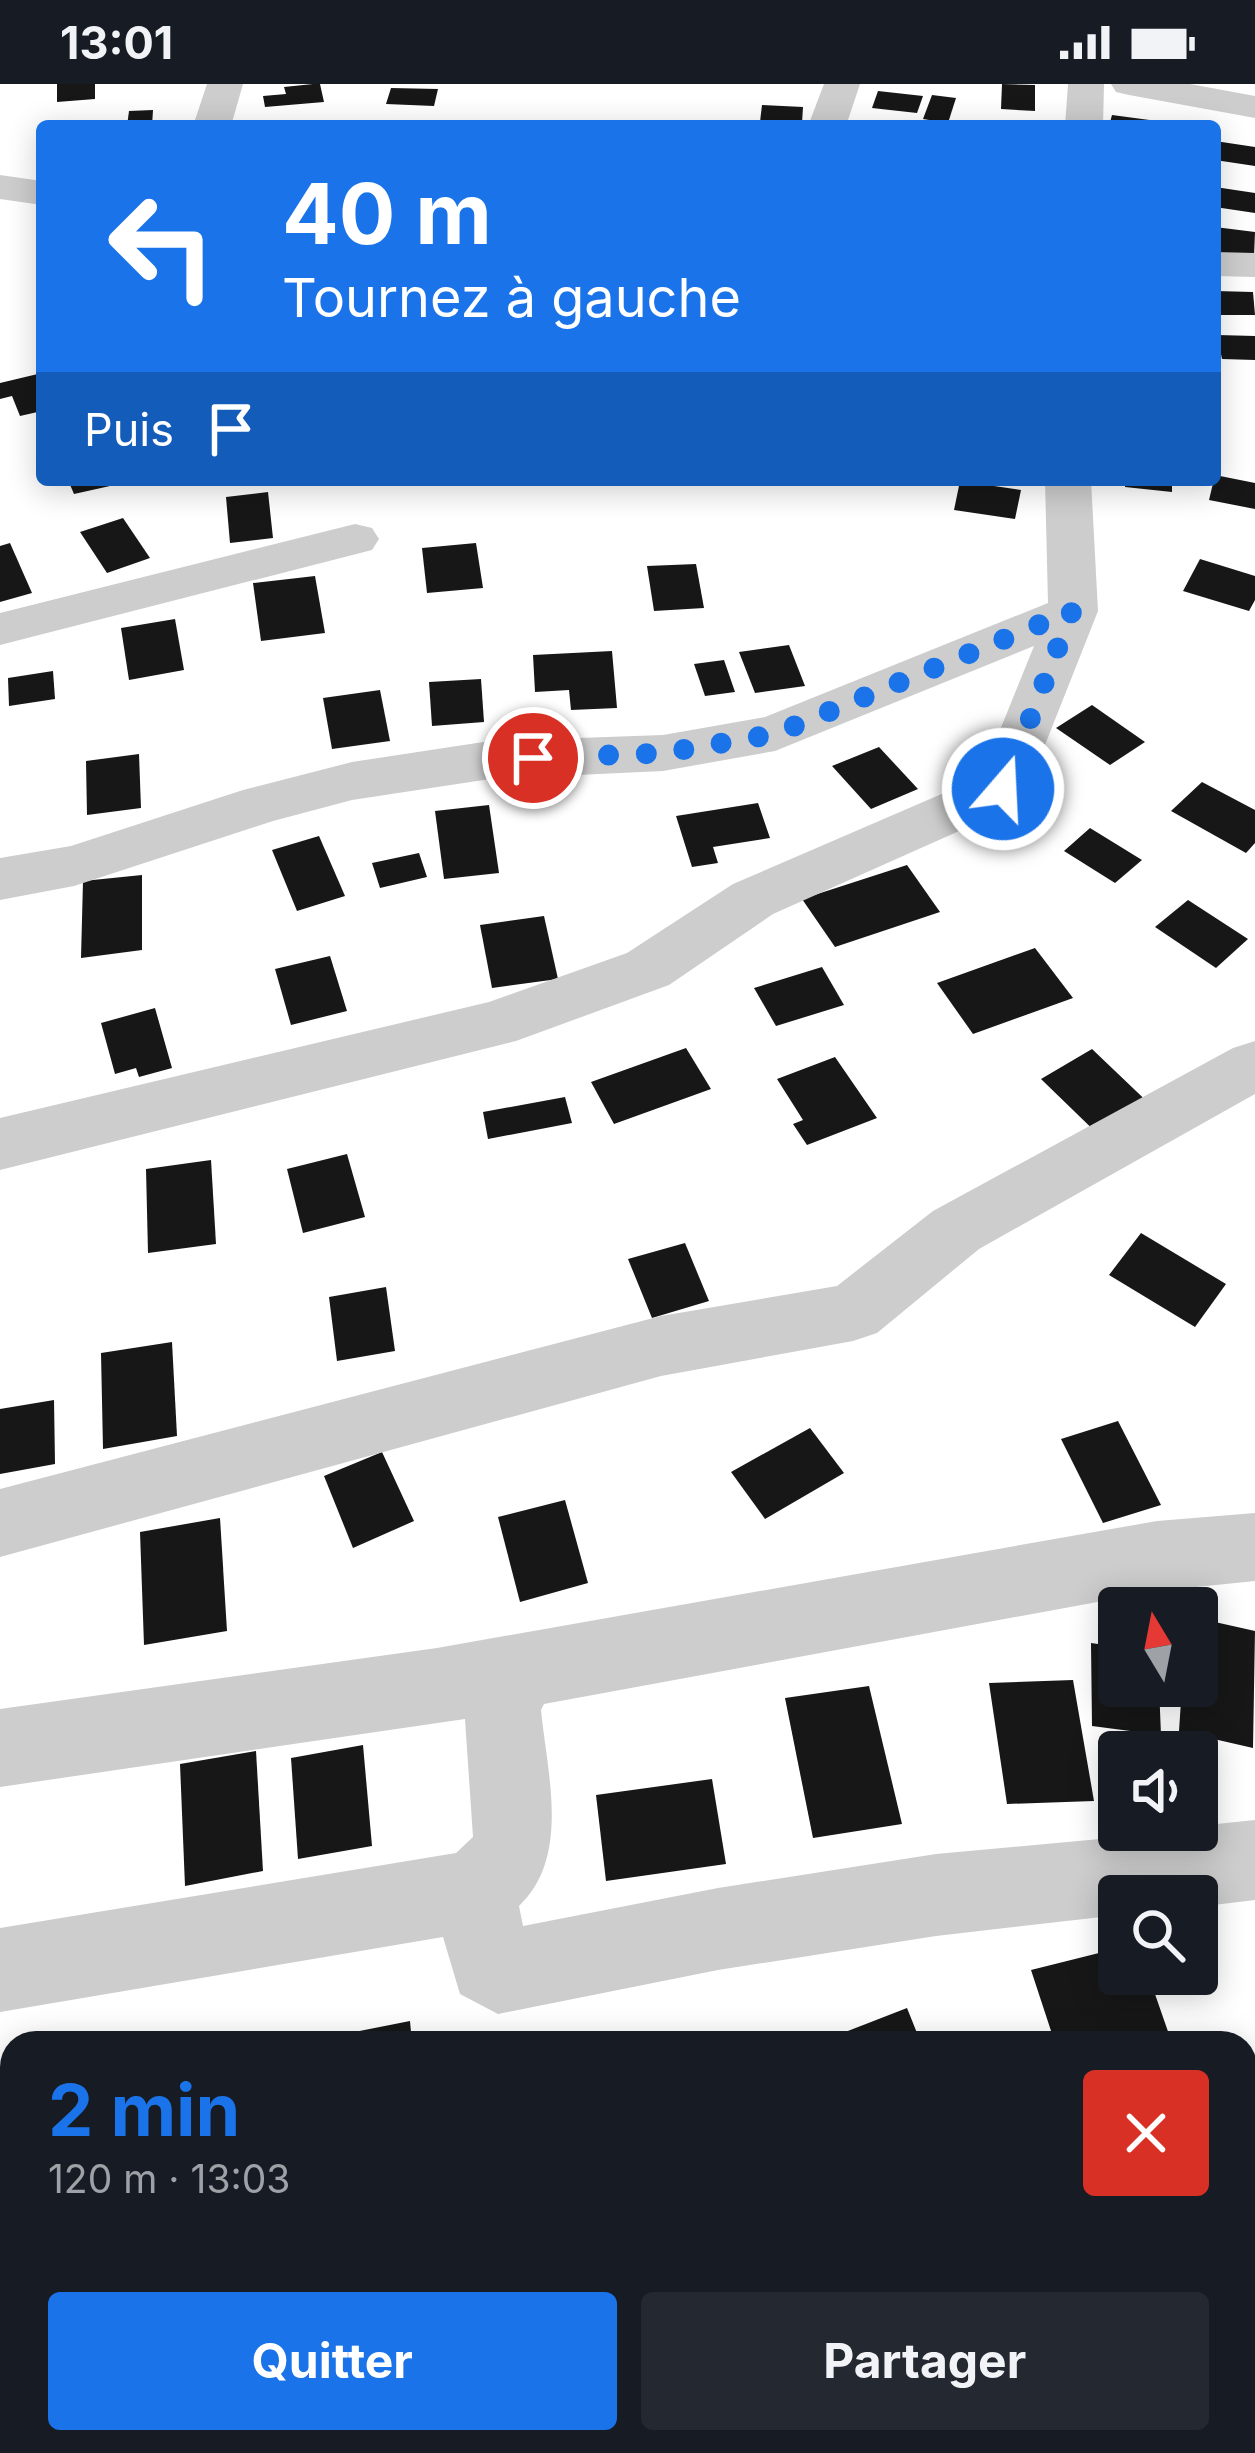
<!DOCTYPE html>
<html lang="fr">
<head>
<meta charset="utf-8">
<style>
	:root { --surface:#171b24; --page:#242831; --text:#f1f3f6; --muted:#9ea1a6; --accent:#1a73e8 }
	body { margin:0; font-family:Inter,sans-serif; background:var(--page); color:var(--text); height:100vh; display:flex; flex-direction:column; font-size:45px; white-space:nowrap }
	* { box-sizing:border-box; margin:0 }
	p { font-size:39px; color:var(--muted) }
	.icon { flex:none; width:66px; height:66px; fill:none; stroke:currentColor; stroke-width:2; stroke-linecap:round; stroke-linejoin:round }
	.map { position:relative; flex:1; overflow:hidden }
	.side { position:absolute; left:0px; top:1947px; width:1257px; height:423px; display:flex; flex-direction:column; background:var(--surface); border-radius:36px 36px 0 0; box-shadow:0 6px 30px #0003 }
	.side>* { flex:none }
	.top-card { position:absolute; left:36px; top:36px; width:1185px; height:366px; border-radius:12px; box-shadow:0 6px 30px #0003; background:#1a73e8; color:#fff; overflow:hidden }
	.needle { width:78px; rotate:350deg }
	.buttons { position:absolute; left:1098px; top:1503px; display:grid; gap:24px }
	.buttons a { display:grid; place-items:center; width:120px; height:120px; border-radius:12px; background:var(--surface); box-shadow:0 6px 30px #0003; font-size:60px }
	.pin { position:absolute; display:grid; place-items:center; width:102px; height:102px; color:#fff; margin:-51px; border:6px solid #fff; border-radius:50%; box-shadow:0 3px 12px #0007 }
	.me { position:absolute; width:132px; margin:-66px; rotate:19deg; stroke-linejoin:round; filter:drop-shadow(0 0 9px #0008) }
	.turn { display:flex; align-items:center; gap:42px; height:252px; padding:0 48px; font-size:54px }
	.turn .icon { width:156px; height:156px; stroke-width:2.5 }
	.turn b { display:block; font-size:84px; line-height:102px }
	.then { display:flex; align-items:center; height:114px; padding:0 48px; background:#0003; gap:24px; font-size:45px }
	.round { display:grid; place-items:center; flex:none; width:126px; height:126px; border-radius:12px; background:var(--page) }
	.overview { display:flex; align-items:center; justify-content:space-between; height:204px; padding:0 48px }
	h1 { font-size:72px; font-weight:700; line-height:90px; color:var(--accent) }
	.button { display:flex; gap:24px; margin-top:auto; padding:24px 48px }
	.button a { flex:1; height:138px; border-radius:12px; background:var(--accent); color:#fff; font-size:48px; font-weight:700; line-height:138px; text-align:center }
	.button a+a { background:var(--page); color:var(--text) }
	.status { display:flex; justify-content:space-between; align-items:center; height:84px; padding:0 60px; background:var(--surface); direction:ltr }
	.status svg { height:33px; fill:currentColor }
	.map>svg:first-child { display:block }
</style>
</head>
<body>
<div class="status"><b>13:01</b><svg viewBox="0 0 49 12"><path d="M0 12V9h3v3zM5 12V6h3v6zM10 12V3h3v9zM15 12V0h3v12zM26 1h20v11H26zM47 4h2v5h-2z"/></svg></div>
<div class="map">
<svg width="1255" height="2369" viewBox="0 0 1255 2369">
	<rect width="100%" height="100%" fill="#fff"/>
	<!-- building -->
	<g fill="#171717">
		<polygon points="57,0 95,0 95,15 57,18"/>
		<polygon points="313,0 320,0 324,18 265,23 263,12 286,10 284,3"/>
		<polygon points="1002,0 1035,1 1035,27 1001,25"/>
		<polygon points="391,4 438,5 434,22 386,20"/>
		<polygon points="878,7 923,12 917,29 872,24"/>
		<polygon points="932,11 956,14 948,39 923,35"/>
		<polygon points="762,21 803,23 802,39 760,38"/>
		<polygon points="153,26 152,42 127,42 129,27"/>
		<polygon points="1112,31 1172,39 1171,42 1109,42"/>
		<polygon points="1215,57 1255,63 1255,82 1215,76"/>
		<polygon points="1215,103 1255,109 1255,129 1215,123"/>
		<polygon points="1215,143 1255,148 1254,174 1215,170"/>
		<polygon points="1215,207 1253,208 1255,231 1215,231"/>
		<polygon points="1217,251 1255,252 1255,276 1222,275"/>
		<polygon points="42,289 42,327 20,332 12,312 0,315 0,299"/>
		<polygon points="1215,391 1255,399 1255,425 1209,416"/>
		<polygon points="68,396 117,396 119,400 74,410"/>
		<polygon points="1126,396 1172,396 1172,408 1125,403"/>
		<polygon points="960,397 1021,406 1015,435 954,426"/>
		<polygon points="268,408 273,454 230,459 226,413"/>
		<polygon points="123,434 150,474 107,489 80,448"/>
		<polygon points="10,459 32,509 0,518 0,462"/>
		<polygon points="476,459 483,504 427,509 422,464"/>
		<polygon points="1200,475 1255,492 1255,516 1249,527 1183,507"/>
		<polygon points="696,480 704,524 654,527 647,482"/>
		<polygon points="315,492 325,549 261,557 253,499"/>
		<polygon points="175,535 184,586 129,596 121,544"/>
		<polygon points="789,561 805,602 755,609 739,568"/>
		<polygon points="612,567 617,624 571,626 569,606 535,608 533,571"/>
		<polygon points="724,576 735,608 705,612 694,580"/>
		<polygon points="53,587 55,615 9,622 8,594"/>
		<polygon points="481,595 484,638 432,642 429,598"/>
		<polygon points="380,606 390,657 332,665 323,614"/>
		<polygon points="1092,621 1145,658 1110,681 1056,644"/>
		<polygon points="879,663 918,705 871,725 832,682"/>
		<polygon points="139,670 141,724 87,731 86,677"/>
		<polygon points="1202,698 1255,726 1255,759 1246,769 1171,727"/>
		<polygon points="758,719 770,754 713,763 718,779 692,783 676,732"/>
		<polygon points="489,721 499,789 444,795 435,727"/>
		<polygon points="1090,744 1142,776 1115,799 1064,767"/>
		<polygon points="319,752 345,812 297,827 272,766"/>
		<polygon points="419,769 427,793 380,804 372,779"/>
		<polygon points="907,781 940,828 835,863 802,815"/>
		<polygon points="142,791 142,866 81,874 83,797"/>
		<polygon points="1188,816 1248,855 1216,884 1155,843"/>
		<polygon points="544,832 558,895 492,904 480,841"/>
		<polygon points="1035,864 1073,914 973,950 937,899"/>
		<polygon points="330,872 347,927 291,941 275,885"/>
		<polygon points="822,883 844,921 776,942 754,904"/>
		<polygon points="155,924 172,984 139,993 136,984 115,990 101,939"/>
		<polygon points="686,964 711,1005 614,1040 591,998"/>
		<polygon points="1092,965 1158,1028 1108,1060 1041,995"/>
		<polygon points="835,973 877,1034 807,1061 793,1040 803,1036 777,995"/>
		<polygon points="565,1013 572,1039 488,1055 483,1028"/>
		<polygon points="347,1070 365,1133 303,1149 287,1085"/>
		<polygon points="211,1076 216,1160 148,1169 146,1085"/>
		<polygon points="1141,1149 1226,1200 1195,1243 1109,1191"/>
		<polygon points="685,1159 709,1217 652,1234 628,1175"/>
		<polygon points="386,1203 395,1267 337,1277 329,1213"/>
		<polygon points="172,1258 177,1352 103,1365 101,1269"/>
		<polygon points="54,1316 55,1380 0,1390 0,1325"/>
		<polygon points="1118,1337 1161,1421 1103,1439 1061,1355"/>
		<polygon points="810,1344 844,1389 765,1435 731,1388"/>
		<polygon points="382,1368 414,1437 353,1464 324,1392"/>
		<polygon points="565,1416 588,1499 520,1518 498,1433"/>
		<polygon points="220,1434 227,1547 144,1561 140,1448"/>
		<polygon points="1197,1534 1255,1547 1253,1664 1179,1647 1182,1602 1197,1602"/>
		<polygon points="1091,1559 1119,1563 1119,1602 1159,1602 1161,1651 1092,1642"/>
		<polygon points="1073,1596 1094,1717 1007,1720 989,1599"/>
		<polygon points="869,1602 902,1740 813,1754 785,1614"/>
		<polygon points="363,1661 372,1762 298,1775 291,1674"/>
		<polygon points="256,1667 263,1787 185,1802 180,1680"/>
		<polygon points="712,1695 726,1780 606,1797 596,1711"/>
		<polygon points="1119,1864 1119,1890 1148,1890 1172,1959 1055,1959 1031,1886"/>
		<polygon points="907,1924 921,1959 817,1959"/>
		<polygon points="410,1937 412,1959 309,1959 309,1957"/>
		<polygon points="12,2004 12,2133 0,2136 0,2006"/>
		<polygon points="1255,2258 1255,2369 1226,2369 1222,2358 1245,2358 1245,2262"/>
		<polygon points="12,2296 12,2358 28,2358 28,2369 0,2369 0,2299"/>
		<polygon points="79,2358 184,2358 184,2369 80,2369"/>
		<polygon points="966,2358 1102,2358 1106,2369 969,2369"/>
	</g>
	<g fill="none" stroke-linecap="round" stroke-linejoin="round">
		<!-- street -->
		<g fill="#cdcdcd" fill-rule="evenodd">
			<polygon points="207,0 243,0 231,42 193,42"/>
			<polygon points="824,0 860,0 846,42 808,42"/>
			<polygon points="1068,0 1104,0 1103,42 1065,42"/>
			<polygon points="1111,0 1190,0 1255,12 1255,34 1129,11 1116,8"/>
			<polygon points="0,91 42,97 42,121 0,115"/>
			<polygon points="1215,168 1255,169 1255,193 1215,192"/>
			<polygon points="1045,396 1091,396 1098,527 1022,719 773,830 669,901 516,957 0,1086 0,1034 489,918 627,869 733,800 981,693 1034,562 775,667 663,687 490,695 352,716 273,737 74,802 0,816 0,774 71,762 243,706 352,678 490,657 663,651 765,633 1048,519"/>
			<polygon points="355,440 372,444 379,455 372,466 0,561 0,529"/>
			<polygon points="1255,957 1255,1010 979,1165 877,1249 853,1257 661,1292 0,1473 0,1405 661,1232 837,1202 933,1127 1233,964"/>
			<path d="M 1255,1429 L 1255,1497 L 1157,1507 L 544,1620 L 541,1626 C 547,1689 571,1773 519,1822 L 523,1842 L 718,1804 L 936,1770 L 1197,1746 L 1197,1742 L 1255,1736 L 1255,1816 L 1197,1823 L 1197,1812 L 1119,1812 L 1119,1831 L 936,1852 L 718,1886 L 498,1930 L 460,1910 L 443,1853 L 0,1928 L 0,1844 L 456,1769 L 473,1753 L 465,1635 L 0,1703 L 0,1625 L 437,1564 L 1157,1437 Z"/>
			<polygon points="1255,2022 1255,2110 1245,2114 1245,2026"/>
			<polygon points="429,2358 549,2358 545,2369 424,2369"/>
		</g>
	</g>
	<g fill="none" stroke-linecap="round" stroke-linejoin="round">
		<!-- route -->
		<polyline stroke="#1a73e8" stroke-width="21" stroke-dasharray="0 37.8" points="533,674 663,669 775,650 1072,527 1003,705"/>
	</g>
</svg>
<div class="buttons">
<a><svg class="needle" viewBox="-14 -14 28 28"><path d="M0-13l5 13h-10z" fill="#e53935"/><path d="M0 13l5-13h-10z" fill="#9ea1a6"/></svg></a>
<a><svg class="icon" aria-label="sound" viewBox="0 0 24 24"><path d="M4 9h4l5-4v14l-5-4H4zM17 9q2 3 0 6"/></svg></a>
<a><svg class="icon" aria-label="search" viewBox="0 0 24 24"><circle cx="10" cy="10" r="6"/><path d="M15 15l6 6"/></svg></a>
</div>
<div class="pin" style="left:533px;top:674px;background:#d93025"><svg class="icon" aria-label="arrive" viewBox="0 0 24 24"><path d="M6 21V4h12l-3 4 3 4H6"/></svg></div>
<svg class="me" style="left:1003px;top:705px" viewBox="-20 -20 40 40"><circle r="17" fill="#1a73e8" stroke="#fff" stroke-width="3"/><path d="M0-11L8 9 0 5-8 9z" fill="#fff"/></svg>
<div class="top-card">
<div class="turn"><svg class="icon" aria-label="left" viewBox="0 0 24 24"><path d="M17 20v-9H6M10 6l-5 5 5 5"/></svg><div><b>40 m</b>Tournez à gauche</div></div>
<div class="then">Puis<svg class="icon" aria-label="arrive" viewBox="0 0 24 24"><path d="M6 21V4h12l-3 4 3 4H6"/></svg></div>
</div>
<section class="side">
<div class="overview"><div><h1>2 min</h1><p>120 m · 13:03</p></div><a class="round" style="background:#d93025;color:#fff"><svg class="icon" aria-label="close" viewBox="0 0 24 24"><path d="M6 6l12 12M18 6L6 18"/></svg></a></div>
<div class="button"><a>Quitter</a><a>Partager</a></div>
</section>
</div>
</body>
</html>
